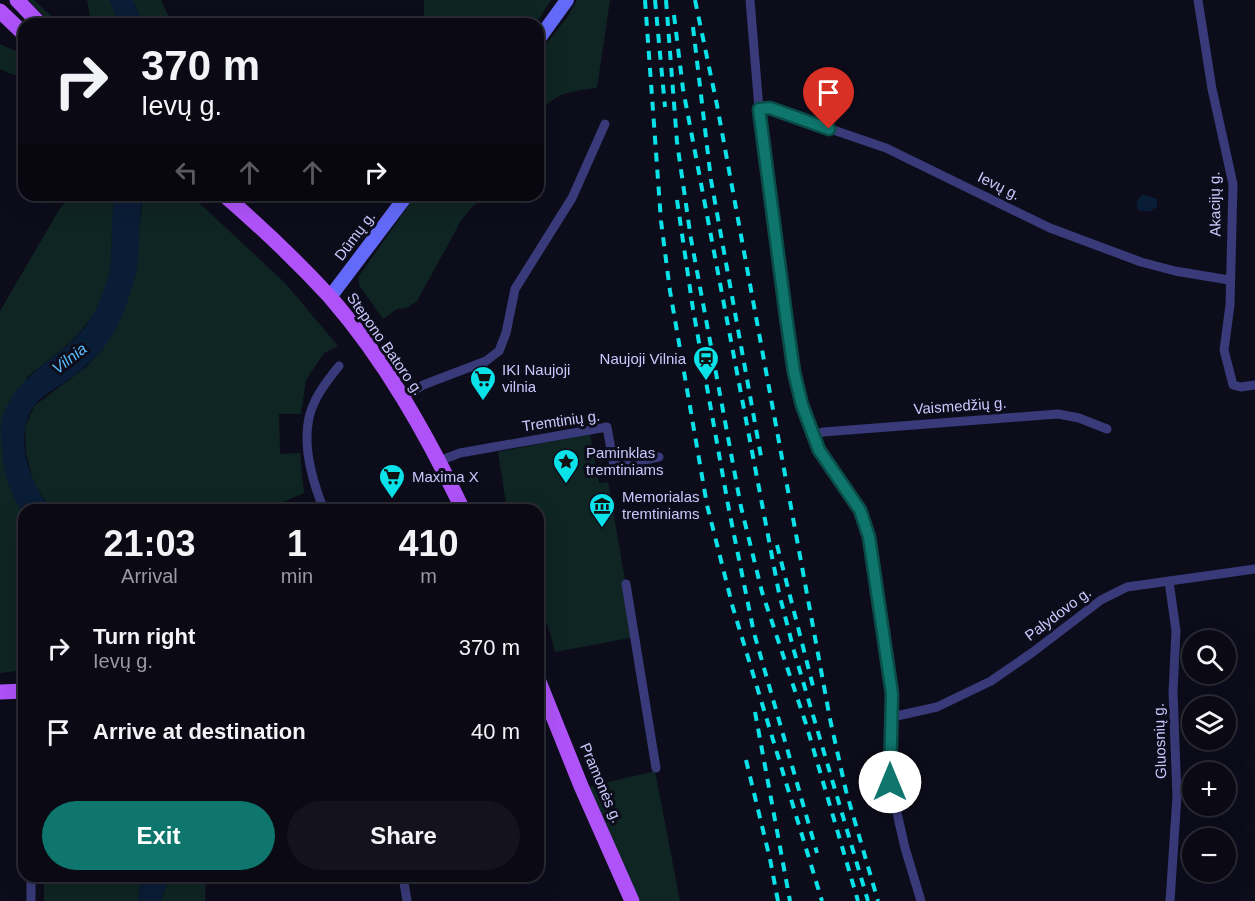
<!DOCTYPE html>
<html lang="en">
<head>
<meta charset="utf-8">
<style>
	:root { --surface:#0a0914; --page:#13121d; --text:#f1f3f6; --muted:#999aa0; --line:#2a2a34; --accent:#0f766e }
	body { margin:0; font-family:Helvetica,sans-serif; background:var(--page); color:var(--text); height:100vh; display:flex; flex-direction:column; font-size:22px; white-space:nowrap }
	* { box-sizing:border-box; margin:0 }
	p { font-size:20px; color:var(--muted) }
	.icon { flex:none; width:33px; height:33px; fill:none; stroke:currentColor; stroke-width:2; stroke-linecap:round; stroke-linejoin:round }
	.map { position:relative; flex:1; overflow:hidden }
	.panel { position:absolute; left:18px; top:504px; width:526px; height:378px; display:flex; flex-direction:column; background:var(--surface); border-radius:18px; box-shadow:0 6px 24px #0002,0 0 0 2px var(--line) }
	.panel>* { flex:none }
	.guide { position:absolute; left:18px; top:18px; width:526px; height:183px; border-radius:18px; box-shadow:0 6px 24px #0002,0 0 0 2px var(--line); background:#0a0914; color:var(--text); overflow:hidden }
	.fabs { position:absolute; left:1182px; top:630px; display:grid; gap:12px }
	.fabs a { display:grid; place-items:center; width:54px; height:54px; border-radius:50%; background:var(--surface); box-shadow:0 6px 24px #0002,0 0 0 2px var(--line); font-size:30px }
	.pin { position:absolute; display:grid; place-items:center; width:51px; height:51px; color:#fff; margin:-62px -26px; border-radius:50% 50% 50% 0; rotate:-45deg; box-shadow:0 0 6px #0007 }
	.pin .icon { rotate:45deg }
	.me { position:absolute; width:66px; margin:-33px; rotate:0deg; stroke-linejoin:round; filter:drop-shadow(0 0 4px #0008) }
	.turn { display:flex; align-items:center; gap:21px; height:126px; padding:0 24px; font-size:27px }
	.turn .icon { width:78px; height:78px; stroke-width:2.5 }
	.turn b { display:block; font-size:42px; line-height:51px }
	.lanes { display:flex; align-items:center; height:57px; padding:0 24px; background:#0003; justify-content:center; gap:30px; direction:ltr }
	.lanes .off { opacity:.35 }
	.eta { display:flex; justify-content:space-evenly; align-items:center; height:102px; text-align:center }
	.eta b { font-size:36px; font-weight:700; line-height:42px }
	.primary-button { display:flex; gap:12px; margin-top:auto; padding:12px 24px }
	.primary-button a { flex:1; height:69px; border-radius:36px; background:var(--accent); color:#fff; font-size:24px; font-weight:700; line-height:69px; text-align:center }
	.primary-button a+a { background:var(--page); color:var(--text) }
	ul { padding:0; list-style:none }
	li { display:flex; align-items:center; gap:18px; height:84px; padding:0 24px }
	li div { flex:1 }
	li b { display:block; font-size:22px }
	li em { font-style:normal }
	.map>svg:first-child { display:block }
</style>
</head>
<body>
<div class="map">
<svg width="1255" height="901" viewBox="0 0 1255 901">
	<rect width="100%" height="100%" fill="#0d0c1b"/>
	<!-- green -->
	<g fill="#0f2523">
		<polygon points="28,0 34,0 60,24 52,24"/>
		<polygon points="87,0 109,0 120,24 89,24 91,22"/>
		<polygon points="133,0 161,0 172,24 143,24"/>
		<polygon points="424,0 551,0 536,24 424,24"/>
		<path d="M 577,0 L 610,0 L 597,88 C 574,91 552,92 539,115 L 539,53 L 568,16 Z"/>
		<polygon points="0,44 24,55 24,73 14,75 0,69"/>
		<path d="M 70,195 L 116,195 C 110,216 113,237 111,259 C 107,318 69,345 26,378 L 21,509 L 24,512 L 24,670 L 0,673 L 0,311 L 59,210 Z"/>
		<polygon points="144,195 191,195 286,284 338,346 324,353 306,380 301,414 279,414 280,454 300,453 304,493 264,510 51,510 34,484 26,453 25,428 34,406 86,367 103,349 137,267 139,226"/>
		<polygon points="416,195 492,195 474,205 462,219 417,301 407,308 397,309 383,319 359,285 359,276"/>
		<polygon points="590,434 599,483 608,482 635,637 555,652 549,629 539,607 538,510 507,510 498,452"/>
		<polygon points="655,771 680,901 640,901 588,787"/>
		<polygon points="44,876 141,876 138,901 44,901"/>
		<polygon points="169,876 206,876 205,901 161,901"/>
	</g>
	<!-- water -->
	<g fill="#0a1d36">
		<polygon points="109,0 133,0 143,24 120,24"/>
		<path d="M 116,195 L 144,195 C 137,218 141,244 137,268 C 133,287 126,308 118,325 C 105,351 85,368 62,384 C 53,390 39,398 33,407 C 13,439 30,483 51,510 L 24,510 L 24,512 C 12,500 4,475 3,457 C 2,448 0,435 1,425 C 11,371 69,359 93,315 C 102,298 110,278 111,259 C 113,237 110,216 116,195 Z"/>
		<path d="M 1142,195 L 1146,195 L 1157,199 L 1157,206 C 1151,213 1146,212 1138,210 L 1136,202 Z"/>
		<polygon points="141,876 169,876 161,901 138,901"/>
	</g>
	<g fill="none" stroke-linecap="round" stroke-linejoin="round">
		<!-- street -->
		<g stroke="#383a79" stroke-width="9">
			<polyline points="750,0 759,109 794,372 802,405 819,450 860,510 869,537 892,694 890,782 905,848 921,901"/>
			<polyline points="1198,0 1212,89 1233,184 1230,305 1224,350 1233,385 1241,387 1255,385"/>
			<polyline points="759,109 769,108 886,148 1050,228 1141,262 1175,271 1229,280"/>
			<polyline points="402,398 423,385 486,361 499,351 506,333 515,289 572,198 605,124"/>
			<polyline points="813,436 823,432 1058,414 1079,418 1107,429"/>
			<polyline points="439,461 460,453 607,427 614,466 659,457"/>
			<path d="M 324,510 C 311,478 298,434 315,401 C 321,388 330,377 339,366"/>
			<polyline points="1169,581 1176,631 1173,692 1177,796 1170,901"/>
			<polyline points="626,584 656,768"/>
			<polyline points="892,717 937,707 991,681 1033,652 1101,600 1127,587 1255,569"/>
			<polyline points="31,876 31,901"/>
			<polyline points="403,876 407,901"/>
		</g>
		<!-- secondary -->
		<g stroke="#636af9" stroke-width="14">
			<polyline points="538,40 567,0"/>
			<polyline points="330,297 407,195"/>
		</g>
		<!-- primary -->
		<g stroke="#af53f9" stroke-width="15">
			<polyline points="17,0 40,24"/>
			<polyline points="0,11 24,34"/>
			<path d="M 224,195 C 261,227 297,261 330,297 C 385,360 427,435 463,510"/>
			<polyline points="538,679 581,786 632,901"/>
			<polyline points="0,692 24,691"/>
		</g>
		<!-- rail -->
		<g stroke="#09e2e8" stroke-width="4" stroke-dasharray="9 8" stroke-linecap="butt">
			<polyline points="645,0 661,221 670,291 707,505 733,608 822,901"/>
			<polyline points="655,0 665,107"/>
			<polyline points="666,0 677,142 691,239 741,507 762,592 806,724 858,901"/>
			<polyline points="695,0 717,105 830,719 846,791 878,901"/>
			<polyline points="674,15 683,89 779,593 794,651 868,901"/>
			<polyline points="693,27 711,180 762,462"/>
			<polyline points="677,200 693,309 729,510 754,633 817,853"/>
			<polyline points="777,545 814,690"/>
			<polyline points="755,712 790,901"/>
			<polyline points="746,760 770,859 778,901"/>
		</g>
	</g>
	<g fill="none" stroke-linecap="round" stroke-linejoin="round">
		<defs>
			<polyline id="route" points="829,129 770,108 759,109 786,316 794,372 802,405 819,450 860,510 869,537 892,694 890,782"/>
		</defs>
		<!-- route casing -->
		<use href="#route" stroke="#0a4d48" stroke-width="15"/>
		<!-- route -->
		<use href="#route" stroke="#0f766e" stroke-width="10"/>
	</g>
	<!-- icons -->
	<defs>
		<symbol id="station-pin" viewBox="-11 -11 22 30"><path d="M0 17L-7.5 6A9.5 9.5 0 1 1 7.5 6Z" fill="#09e2e8" stroke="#0d0c1b"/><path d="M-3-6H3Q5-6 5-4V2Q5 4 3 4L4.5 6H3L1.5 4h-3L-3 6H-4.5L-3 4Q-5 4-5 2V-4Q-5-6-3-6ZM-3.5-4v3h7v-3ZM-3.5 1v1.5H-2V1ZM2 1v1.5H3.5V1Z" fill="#111"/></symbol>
		<symbol id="supermarket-pin" viewBox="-11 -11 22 30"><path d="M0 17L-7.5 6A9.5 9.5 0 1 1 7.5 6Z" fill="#09e2e8" stroke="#0d0c1b"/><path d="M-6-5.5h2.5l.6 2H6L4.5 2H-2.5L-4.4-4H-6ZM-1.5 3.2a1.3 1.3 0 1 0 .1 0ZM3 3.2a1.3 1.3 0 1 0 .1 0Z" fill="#111"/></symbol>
		<symbol id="sight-pin" viewBox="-11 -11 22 30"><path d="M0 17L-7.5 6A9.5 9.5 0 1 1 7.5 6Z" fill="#09e2e8" stroke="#0d0c1b"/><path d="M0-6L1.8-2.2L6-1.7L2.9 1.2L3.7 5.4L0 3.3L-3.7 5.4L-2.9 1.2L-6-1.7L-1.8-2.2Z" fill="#111"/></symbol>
		<symbol id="museum-pin" viewBox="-11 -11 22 30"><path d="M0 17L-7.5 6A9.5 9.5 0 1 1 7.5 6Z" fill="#09e2e8" stroke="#0d0c1b"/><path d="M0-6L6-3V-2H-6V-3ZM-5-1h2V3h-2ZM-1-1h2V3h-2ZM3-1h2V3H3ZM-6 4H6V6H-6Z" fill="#111"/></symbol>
	</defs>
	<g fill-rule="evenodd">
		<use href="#station-pin" x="691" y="344" width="30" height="40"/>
		<use href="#supermarket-pin" x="468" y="364" width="30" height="40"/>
		<use href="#sight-pin" x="551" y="447" width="30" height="40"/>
		<use href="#supermarket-pin" x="377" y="462" width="30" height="40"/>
		<use href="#museum-pin" x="587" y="491" width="30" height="40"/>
	</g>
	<g text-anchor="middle" stroke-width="6" stroke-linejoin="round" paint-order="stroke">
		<!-- street labels -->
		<g font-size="15" fill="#cac8fd" stroke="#0d0c1b">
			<text transform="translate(999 186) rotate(26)" y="5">Ievų g.</text>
			<text transform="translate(1215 204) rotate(-91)" y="5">Akacijų g.</text>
			<text transform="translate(355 236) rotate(-53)" y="5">Dūmų g.</text>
			<text transform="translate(385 344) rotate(55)" y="5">Stepono Batoro g.</text>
			<text transform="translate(960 406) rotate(-4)" y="5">Vaismedžių g.</text>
			<text transform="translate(561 421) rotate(-8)" y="5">Tremtinių g.</text>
			<text transform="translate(1058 614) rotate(-37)" y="5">Palydovo g.</text>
			<text transform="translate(1160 741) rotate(-92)" y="5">Gluosnių g.</text>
			<text transform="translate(601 783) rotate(67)" y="5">Pramonės g.</text>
		</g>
		<!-- poi labels -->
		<g font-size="15" fill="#cac8fd" stroke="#0d0c1b" text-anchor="start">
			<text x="686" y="364" text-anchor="end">Naujoji Vilnia</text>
			<text x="502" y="375">IKI Naujoji<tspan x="502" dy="17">vilnia</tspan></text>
			<text x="586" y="458">Paminklas<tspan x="586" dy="17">tremtiniams</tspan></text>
			<text x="412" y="482">Maxima X</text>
			<text x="622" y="502">Memorialas<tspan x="622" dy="17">tremtiniams</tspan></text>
		</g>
		<!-- water labels -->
		<g font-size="16" font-style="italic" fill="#5abbf9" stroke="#0d0c1b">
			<text transform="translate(69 358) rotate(-38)" y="6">Vilnia</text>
		</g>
	</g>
</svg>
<div class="fabs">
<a><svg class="icon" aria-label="search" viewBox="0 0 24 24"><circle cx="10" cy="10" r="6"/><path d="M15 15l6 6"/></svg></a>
<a><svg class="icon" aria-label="layers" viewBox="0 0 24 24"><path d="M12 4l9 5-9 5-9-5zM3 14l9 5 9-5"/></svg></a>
<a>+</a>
<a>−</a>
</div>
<div class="pin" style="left:829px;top:129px;background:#d93025"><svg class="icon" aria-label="arrive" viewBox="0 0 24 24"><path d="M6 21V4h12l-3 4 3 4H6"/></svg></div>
<svg class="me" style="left:890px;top:782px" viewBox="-20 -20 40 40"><circle r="19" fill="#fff"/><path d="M0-13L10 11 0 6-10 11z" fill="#0f766e"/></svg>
<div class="guide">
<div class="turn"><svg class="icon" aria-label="right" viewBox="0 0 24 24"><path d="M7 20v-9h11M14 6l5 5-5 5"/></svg><div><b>370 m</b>Ievų g.</div></div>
<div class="lanes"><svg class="icon off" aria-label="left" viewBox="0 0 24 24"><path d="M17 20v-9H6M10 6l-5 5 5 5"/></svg><svg class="icon off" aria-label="ahead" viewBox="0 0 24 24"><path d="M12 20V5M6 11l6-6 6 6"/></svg><svg class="icon off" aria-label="ahead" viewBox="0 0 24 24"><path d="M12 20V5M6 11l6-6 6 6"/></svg><svg class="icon" aria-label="right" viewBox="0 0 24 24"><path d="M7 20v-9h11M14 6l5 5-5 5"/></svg></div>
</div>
<section class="panel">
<div class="eta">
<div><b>21:03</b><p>Arrival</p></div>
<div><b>1</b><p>min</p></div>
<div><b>410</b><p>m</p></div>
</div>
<ul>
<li><svg class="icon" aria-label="right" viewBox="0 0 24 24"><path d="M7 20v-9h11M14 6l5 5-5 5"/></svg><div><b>Turn right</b><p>Ievų g.</p></div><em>370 m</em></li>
<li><svg class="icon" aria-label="arrive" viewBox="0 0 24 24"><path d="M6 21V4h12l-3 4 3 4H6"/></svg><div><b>Arrive at destination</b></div><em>40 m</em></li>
</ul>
<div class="primary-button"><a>Exit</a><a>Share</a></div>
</section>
</div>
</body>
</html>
